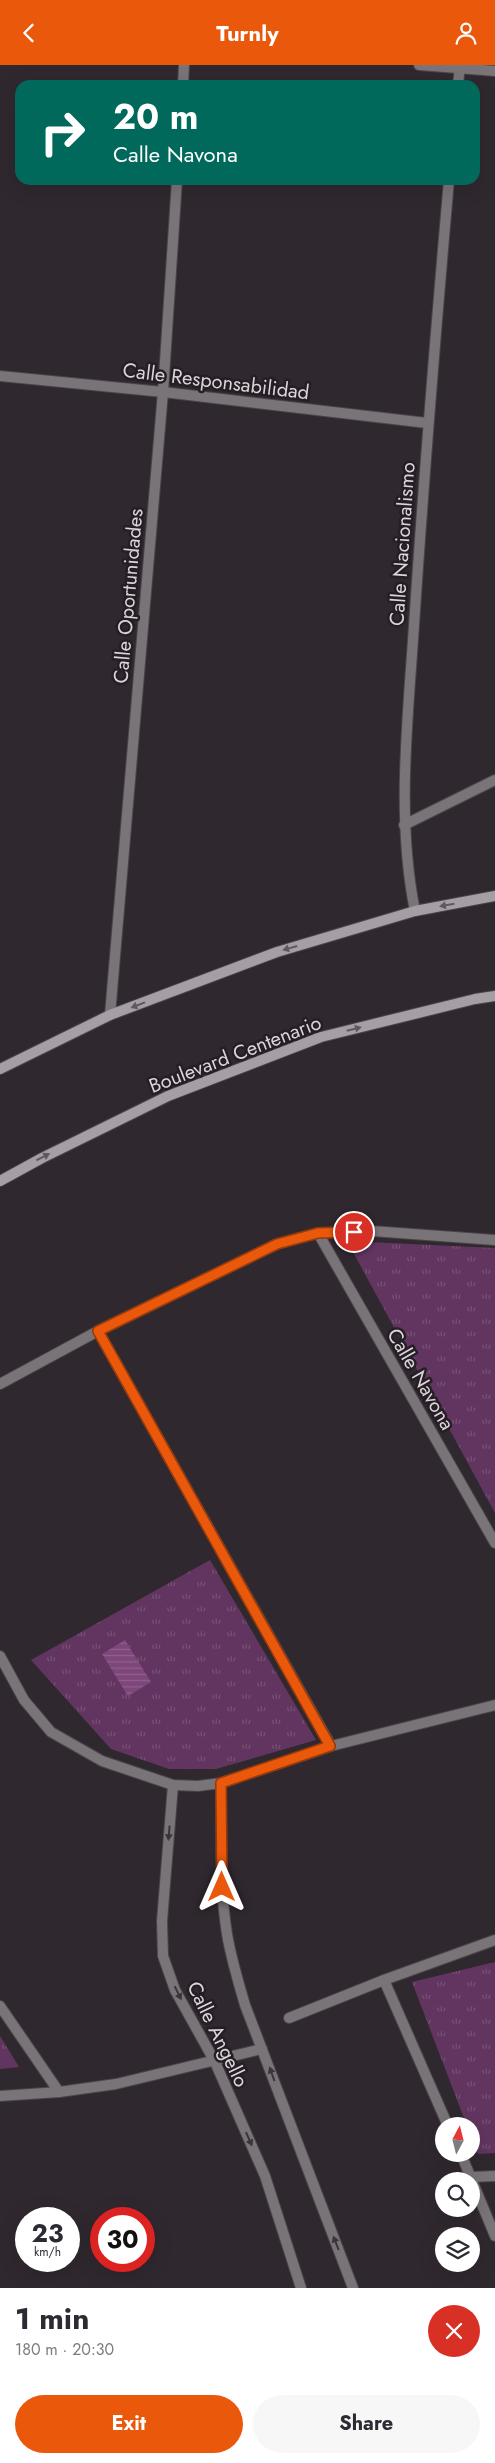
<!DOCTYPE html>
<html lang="en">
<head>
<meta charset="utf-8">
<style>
	:root { --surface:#fff; --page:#f7f7f7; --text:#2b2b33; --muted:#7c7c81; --accent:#ea580c }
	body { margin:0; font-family:Jost,sans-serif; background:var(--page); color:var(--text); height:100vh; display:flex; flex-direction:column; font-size:19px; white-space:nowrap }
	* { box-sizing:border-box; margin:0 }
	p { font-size:16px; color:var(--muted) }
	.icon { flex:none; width:28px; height:28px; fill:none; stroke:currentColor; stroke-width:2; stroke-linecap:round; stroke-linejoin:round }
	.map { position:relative; height:2223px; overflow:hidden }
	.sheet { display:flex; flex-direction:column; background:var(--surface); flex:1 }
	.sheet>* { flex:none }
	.guide { position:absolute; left:15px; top:15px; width:465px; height:105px; border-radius:15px; box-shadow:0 5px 20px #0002; background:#00695c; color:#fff; overflow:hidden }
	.needle { width:32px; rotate:7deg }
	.fabs { position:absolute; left:435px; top:2052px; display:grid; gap:10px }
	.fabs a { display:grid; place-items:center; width:45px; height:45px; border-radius:50%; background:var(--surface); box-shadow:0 5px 20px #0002; font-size:25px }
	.speed { position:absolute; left:15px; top:2142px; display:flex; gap:10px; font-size:25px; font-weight:700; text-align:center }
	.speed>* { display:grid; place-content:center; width:65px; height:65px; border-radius:50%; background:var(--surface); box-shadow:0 5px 20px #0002; line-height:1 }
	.speed small { font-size:12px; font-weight:400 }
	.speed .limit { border:8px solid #d22; background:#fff; color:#111 }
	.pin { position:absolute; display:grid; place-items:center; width:42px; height:42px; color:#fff; margin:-21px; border:2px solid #fff; border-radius:50%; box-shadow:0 1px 5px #0007 }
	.me { position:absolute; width:55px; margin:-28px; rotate:0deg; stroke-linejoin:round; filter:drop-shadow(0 0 4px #0008) }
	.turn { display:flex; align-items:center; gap:18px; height:105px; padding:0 15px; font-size:22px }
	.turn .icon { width:65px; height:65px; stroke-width:2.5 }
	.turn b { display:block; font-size:35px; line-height:42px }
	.round { display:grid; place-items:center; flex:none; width:52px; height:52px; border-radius:26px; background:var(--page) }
	.overview { display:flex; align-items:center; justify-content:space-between; height:85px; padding:0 15px }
	h1 { font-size:30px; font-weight:700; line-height:38px }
	.primary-button { display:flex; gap:10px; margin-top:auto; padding:10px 15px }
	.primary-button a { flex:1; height:58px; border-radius:30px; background:var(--accent); color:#fff; font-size:20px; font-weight:700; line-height:58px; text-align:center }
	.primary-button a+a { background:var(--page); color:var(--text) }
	header { display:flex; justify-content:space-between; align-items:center; height:65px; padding:0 15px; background:var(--accent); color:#fff; font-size:22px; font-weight:700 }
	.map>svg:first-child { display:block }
</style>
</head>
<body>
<header><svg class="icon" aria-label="back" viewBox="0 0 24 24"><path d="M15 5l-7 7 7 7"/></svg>Turnly<svg class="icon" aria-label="person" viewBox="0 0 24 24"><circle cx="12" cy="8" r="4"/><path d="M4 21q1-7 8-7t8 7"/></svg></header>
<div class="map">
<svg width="495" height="2223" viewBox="0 0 495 2223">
	<defs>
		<pattern id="park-tufts" width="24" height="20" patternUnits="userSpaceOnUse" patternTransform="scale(1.25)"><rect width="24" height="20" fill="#61355f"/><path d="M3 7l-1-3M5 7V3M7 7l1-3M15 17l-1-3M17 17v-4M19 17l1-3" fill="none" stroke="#775175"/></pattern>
		<pattern id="water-rules" width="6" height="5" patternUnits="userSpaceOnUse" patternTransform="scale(1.25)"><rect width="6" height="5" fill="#7e477b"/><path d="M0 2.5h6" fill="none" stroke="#90618d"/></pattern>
	</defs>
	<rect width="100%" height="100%" fill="#30282f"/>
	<!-- park -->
	<g fill="url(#park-tufts)">
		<polygon points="347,1176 495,1183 495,1448"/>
		<polygon points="210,1495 316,1675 216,1704 169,1704 111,1684 31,1595"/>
		<polygon points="495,1897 495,2088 478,2089 471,2072 471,2061 467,2061 412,1917"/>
		<polygon points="0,1971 19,2002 0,2004"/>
	</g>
	<!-- water -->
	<polygon fill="url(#water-rules)" points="125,1575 151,1617 128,1631 102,1589"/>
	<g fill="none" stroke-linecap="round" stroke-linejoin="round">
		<defs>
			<g id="minor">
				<polyline points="419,0 495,6"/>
				<polyline points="183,20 184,0"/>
				<polyline points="458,20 460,0"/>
				<polyline points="0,311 163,327 427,358"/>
				<polyline points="404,760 495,715"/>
				<path d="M 415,846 C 396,752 408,654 414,560 C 424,411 436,263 449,115"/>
				<polyline points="110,950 163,327 177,115"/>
				<polyline points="318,1168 495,1478"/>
				<polyline points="98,1266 331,1681"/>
				<polyline points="0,1319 98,1266 277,1179 318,1168 372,1166 495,1175"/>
				<polyline points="0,1591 24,1635 51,1667 102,1696 173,1720 198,1721 221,1718 331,1681 495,1640"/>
				<path d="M 221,1718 C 222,1768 219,1819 227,1869 C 231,1893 238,1916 245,1940 L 353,2223"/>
				<polyline points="173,1720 162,1856 163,1891 175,1925 215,1997 265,2111 301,2223"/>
				<polyline points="384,1915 448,2061"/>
				<polyline points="0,1941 59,2027"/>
				<polyline points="289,1953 384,1915 495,1875"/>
				<polyline points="0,2031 59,2027 116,2019 262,1984"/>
				<polyline points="461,2089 495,2171"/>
				<polyline points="471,2112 495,2111"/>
			</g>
			<g id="secondary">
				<polyline points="0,1004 110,950 277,887 415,846 495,831"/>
				<polyline points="0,1116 42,1093 168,1031 321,972 475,934 495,931"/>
			</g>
		</defs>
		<!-- minor casing -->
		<use href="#minor" stroke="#4b444a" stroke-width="12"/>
		<!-- secondary casing -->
		<use href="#secondary" stroke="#4b444a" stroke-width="12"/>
		<!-- minor -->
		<use href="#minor" stroke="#797478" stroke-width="10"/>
		<!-- secondary -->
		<use href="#secondary" stroke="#a59ea4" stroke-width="10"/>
	</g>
	<!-- one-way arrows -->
	<defs><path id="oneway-solid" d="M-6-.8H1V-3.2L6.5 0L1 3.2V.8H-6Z" transform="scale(1.25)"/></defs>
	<g fill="#5f585e">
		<use href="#oneway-solid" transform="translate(447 840) rotate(170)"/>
		<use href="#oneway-solid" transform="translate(290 883) rotate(164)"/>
		<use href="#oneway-solid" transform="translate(138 940) rotate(159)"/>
		<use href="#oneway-solid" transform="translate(354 964) rotate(-14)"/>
		<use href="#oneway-solid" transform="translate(43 1092) rotate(-27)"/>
	</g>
	<g fill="#3b343a">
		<use href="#oneway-solid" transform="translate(169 1768) rotate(95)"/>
		<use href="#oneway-solid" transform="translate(178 1928) rotate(64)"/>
		<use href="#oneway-solid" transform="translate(272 2009) rotate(-110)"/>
		<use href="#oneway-solid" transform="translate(249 2074) rotate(66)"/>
		<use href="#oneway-solid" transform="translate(336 2178) rotate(-111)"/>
	</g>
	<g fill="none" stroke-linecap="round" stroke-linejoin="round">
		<defs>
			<polyline id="route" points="222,1822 221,1718 330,1681 98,1266 277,1179 318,1168 354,1167"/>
		</defs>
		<!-- route casing -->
		<use href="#route" stroke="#983908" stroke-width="12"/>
		<!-- route -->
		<use href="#route" stroke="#ea580c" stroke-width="9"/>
	</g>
	<g text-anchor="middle" stroke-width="5" stroke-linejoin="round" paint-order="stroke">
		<!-- street labels -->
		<g font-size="20" fill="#dbd5da" stroke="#261e25">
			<text transform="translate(216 316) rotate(7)" y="7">Calle Responsabilidad</text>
			<text transform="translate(402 479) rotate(-86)" y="7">Calle Nacionalismo</text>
			<text transform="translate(128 531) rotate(-85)" y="7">Calle Oportunidades</text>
			<text transform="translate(235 989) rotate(-21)" y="7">Boulevard Centenario</text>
			<text transform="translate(421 1314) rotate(60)" y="7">Calle Navona</text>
			<text transform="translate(218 1969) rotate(64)" y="7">Calle Angello</text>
		</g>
	</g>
</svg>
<div class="fabs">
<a><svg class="needle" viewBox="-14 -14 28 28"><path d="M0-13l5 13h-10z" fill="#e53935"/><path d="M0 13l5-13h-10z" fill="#7c7c81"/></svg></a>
<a><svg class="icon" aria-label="search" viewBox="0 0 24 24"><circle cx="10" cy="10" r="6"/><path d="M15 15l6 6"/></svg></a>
<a><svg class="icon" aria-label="layers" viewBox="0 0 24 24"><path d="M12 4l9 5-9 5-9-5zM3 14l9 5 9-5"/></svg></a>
</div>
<div class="speed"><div>23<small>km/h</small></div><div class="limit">30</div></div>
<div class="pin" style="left:354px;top:1167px;background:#d93025"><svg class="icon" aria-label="arrive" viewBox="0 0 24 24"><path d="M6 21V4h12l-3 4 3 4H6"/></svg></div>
<svg class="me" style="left:222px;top:1822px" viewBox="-20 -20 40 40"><path d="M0-17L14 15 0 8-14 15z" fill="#ea580c" stroke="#fff" stroke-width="4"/></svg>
<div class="guide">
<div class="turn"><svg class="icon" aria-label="right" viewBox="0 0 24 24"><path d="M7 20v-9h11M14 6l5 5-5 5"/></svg><div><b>20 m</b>Calle Navona</div></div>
</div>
</div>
<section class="sheet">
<div class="overview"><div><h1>1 min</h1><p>180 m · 20:30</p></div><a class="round" style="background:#d93025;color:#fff"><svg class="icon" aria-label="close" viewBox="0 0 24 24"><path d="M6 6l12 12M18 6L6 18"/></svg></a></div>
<div class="primary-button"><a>Exit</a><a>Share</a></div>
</section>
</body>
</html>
